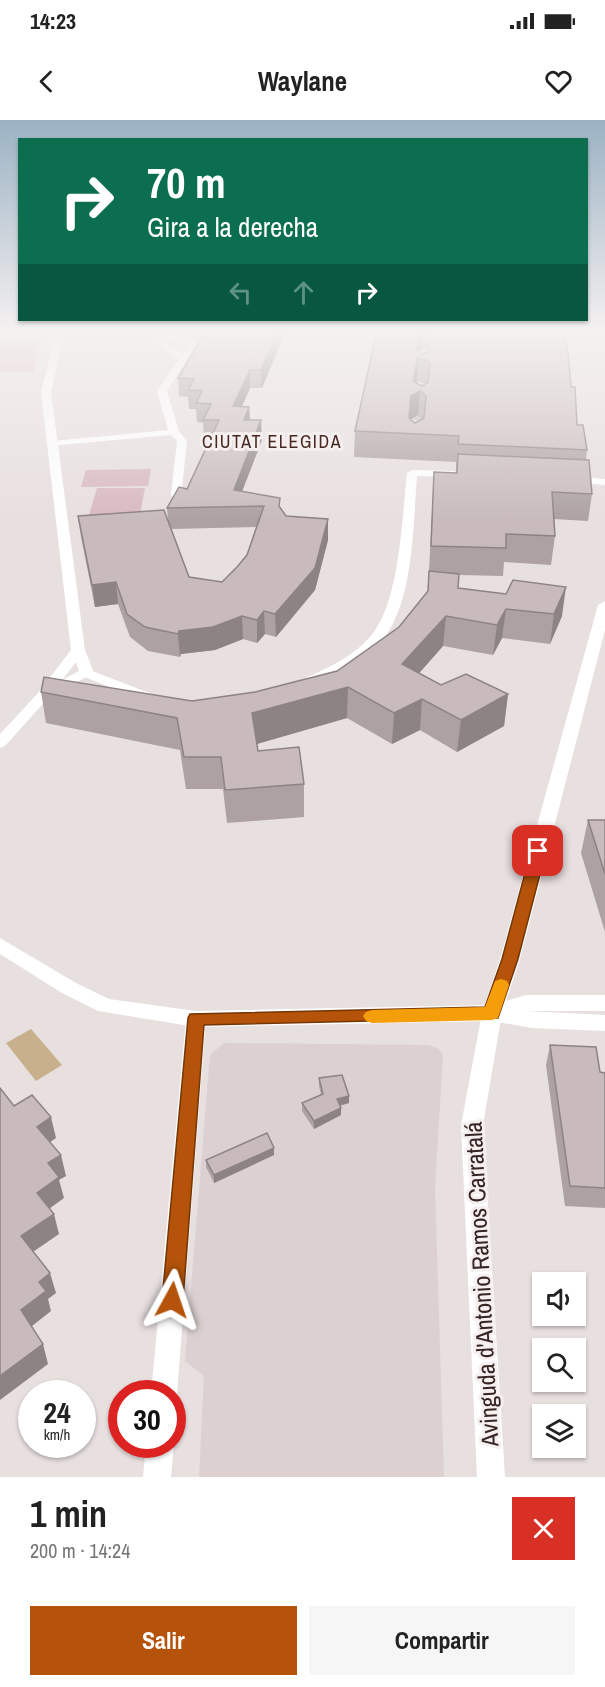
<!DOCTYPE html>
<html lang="es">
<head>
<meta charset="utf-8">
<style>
	:root { --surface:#fff; --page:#f6f6f6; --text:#222; --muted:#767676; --accent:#b45309 }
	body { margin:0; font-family:"Archivo Narrow",sans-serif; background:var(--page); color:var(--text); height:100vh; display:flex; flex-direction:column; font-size:22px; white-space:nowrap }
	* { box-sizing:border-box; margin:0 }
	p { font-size:20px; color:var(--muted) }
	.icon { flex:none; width:33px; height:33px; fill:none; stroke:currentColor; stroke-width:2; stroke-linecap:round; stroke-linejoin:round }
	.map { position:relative; height:1357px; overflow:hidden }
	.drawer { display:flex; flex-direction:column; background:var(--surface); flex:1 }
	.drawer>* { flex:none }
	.guide { position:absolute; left:18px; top:18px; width:570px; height:183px; border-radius:0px; box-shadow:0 2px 4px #0004; background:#0b6e4f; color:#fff; overflow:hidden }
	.tools { position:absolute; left:532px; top:1152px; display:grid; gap:12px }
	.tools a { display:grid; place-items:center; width:54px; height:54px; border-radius:0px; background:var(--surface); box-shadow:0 2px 4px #0004; font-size:30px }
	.speed { position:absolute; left:18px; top:1260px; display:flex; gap:12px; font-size:30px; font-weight:700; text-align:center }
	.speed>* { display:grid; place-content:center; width:78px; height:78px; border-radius:50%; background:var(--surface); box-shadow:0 2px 4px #0004; line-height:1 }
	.speed small { font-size:15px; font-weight:400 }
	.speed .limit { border:9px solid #d22; background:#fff; color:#111 }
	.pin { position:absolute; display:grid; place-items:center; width:51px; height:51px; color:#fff; margin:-26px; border-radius:12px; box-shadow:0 3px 9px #0006 }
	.me { position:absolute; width:66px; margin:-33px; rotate:5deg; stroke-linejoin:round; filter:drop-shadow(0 0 4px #0008) }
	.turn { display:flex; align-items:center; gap:21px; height:126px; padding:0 30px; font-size:27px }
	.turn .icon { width:78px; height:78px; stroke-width:2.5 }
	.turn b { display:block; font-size:42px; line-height:51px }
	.lanes { display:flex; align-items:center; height:57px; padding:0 30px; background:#0003; justify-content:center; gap:30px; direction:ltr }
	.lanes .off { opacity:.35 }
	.round { display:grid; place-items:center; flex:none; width:63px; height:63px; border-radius:0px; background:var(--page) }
	.headline { display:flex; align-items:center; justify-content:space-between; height:102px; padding:0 30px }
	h1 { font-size:36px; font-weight:700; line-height:45px }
	.cta { display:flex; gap:12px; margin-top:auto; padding:12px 30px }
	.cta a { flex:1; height:69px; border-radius:0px; background:var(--accent); color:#fff; font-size:24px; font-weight:700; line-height:69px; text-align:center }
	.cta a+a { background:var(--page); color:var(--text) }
	.status { display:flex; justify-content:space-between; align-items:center; height:42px; padding:0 30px; background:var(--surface); direction:ltr }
	.status svg { height:16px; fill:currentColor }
	header { display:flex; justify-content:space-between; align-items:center; height:78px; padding:0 30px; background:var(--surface); font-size:27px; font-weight:700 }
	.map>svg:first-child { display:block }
</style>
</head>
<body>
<div class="status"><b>14:23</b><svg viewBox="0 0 49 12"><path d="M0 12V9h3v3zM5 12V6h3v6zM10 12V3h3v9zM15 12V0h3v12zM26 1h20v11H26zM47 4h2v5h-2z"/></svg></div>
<header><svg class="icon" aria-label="back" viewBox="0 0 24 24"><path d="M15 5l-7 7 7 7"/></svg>Waylane<svg class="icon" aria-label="heart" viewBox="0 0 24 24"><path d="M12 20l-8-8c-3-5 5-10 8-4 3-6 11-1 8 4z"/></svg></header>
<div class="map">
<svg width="605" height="1357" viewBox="0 0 605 1357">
	<rect width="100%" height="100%" fill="#e8dfdf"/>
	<!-- built -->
	<polygon fill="#dcd0d0" points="224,923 429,925 439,929 443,936 435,1067 444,1357 199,1357 204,1256 185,1241 210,935"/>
	<!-- green -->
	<g fill="#d8b9c2">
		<polygon points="0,210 43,210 33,252 0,252"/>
		<polygon points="151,349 148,366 81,367 86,350"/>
		<polygon points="97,368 145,368 137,409 85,409"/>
	</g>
	<!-- water -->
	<polygon fill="#c8b08c" points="31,909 62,945 36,961 6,923"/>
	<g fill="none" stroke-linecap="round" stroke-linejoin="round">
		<!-- minor-tunnel -->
		<polyline stroke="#c4bab9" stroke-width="9" stroke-dasharray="9 4.5" stroke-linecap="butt" points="417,300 419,285"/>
		<!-- minor -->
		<g fill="#fff" fill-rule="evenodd">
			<path d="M 176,215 L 188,217 L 197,224 L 167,271 L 179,311 L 187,321 L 181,377 L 173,377 L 171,375 L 177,321 L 171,315 L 49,326 L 48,324 L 53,321 L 168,310 L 157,271 L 179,239 L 155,223 L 165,217 ZM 176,220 L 188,225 L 183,234 L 165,223 Z"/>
			<path d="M 412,350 L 454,351 L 459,354 L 454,357 L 417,356 C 413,405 414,476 385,517 C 373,532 355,544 338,553 C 327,559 309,571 296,568 L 294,565 L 296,562 C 322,551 355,537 373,513 C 400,478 402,397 407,353 Z"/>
			<polygon points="570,356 605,359 605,365 566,361 566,357"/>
			<polygon points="605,481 605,510 520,839 502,893 483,1005 505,1357 477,1357 461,1005 482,893 500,839 598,485"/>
			<polygon points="87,549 152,574 154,577 147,581 142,580 82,556 80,553 82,550"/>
			<polygon points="196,891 203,893 206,899 177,1274 172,1284 172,1274 151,1274 186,899 189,893"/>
			<polygon points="172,1321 174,1324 171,1357 143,1357 146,1324 172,1324"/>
		</g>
		<!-- tertiary -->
		<g fill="#fff" fill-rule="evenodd">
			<path d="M 57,210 L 65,210 L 51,272 L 85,530 L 94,553 L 50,576 L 5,626 L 0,628 L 0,614 L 38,573 L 71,530 L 41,272 ZM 76,542 L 79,551 L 62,560 Z"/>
			<polygon points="0,818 76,863 109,879 196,891 492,885 526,875 605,875 605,891 525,891 605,895 605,911 532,908 492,901 196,907 98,891 62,873 0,834"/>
		</g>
	</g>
	<!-- wall -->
	<g fill="#ada1a2" fill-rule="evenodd">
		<path d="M 206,210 L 286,210 L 262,268 L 250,268 L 242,286 L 249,287 L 250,300 L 262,320 L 242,371 L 280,387 L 286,396 L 328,420 L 315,470 L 276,517 L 265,514 L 257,523 L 243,519 L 215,530 L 181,534 L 180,537 L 148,531 L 130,517 L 118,484 L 95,487 L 81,417 L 78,396 L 168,400 L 167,388 L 187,369 L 210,319 L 204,319 L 203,303 L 197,302 L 196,289 L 189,289 L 188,277 L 179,276 L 178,258 ZM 256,407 L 247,435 L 237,447 L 222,462 L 189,457 L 171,409 Z"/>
		<path d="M 377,210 L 563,210 L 577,305 L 587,330 L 586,340 L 592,374 L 588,401 L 554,399 L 555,416 L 551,445 L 504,442 L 503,456 L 459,455 L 458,468 L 562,496 L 550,524 L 502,518 L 493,535 L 443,526 L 419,553 L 441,565 L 508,574 L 504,606 L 457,632 L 420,610 L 392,624 L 347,598 L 257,624 L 258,631 L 304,664 L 304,697 L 227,703 L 223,669 L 186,669 L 180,630 L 46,603 L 41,572 L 192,581 L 255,572 L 337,551 L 399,507 L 428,471 L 434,352 L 456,353 L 456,342 L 354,337 L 355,311 ZM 422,229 L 429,231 L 423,234 L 419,231 ZM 417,261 L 425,264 L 422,266 L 416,263 ZM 418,295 L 423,299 L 415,303 L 411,299 Z"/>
		<polygon points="588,700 605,700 605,812 581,733"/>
		<polygon points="550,925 600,952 605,953 605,1088 565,1086 546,945"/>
		<polygon points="319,958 349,976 349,983 340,986 341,988 341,995 314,1009 302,991 302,983 321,975 319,966"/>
		<polygon points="274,1028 274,1035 214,1063 206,1047 206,1040"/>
	</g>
	<!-- shaded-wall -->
	<g fill="#8d8384">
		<polygon points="279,210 286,210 262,268 261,250"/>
		<polygon points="420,210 423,210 422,229 419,231 417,261 414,274 420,271 418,295 410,300 408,314 411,276"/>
		<polygon points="250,250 250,268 234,305 233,286"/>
		<polygon points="249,287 250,306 244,300"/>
		<polygon points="261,300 262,320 236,387 234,370"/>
		<polygon points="328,399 328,420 315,470 276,517 275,494"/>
		<polygon points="116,462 118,484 95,487 92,465"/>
		<polygon points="566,467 562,496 550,524 554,494"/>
		<polygon points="506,489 502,518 493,535 497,505"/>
		<polygon points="264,491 265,514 257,523 257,500"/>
		<polygon points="242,496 243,519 215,530 181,534 180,537 178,514 179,511"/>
		<polygon points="446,496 443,526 400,575 402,544"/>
		<polygon points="348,567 347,598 253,625 252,593"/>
		<polygon points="508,574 504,606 457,632 461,600"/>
		<polygon points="422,579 420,610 392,624 394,593"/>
		<polygon points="349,976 349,983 336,986 337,979"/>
		<polygon points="341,988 341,995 314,1009 314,1001"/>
		<polygon points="51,997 56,1018 42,1028 37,1007"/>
		<polygon points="274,1028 274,1035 214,1063 214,1055"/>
		<polygon points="61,1035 66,1056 59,1060 64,1078 42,1094 37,1073 48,1043"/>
		<polygon points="54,1094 59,1114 27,1136 21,1116"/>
		<polygon points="50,1153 56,1173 48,1179 51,1191 27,1210 21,1190 39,1162"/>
		<polygon points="43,1224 48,1244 0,1280 0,1256"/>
	</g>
	<!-- building -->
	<g fill="#c9bbbc" stroke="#8d8384" stroke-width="1.5" fill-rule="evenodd">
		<polygon points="206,210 279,210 261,250 250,250 233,286 249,287 244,300 261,300 234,370 280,378 279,386 286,396 328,399 315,448 275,494 264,491 257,500 242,496 213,507 179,511 178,514 145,507 127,494 116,462 92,465 78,396 164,390 189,457 222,462 237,447 247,435 264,386 167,388 179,367 187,369 219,300 203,300 211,284 196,283 202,271 188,270 194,259 178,258"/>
		<path d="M 377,210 L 420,210 L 417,229 L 423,234 L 429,231 L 430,210 L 563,210 L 568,232 L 571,267 L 575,267 L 577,305 L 583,305 L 587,330 L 458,324 L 459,316 L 355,311 ZM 418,238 L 430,242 L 428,262 L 422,266 L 413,261 ZM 420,271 L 426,276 L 424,298 L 415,303 L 409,298 L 411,276 Z"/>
		<polygon points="458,334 589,340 592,374 552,372 555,416 506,414 506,428 431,426 434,352 457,353"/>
		<polygon points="429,451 459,454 458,468 506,474 513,460 566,467 554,494 506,489 497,505 446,496 402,544 441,565 466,554 508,574 461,600 422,579 394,593 348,567 252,593 258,631 299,627 304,664 225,670 221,637 184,637 177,598 41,572 44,557 192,581 255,572 337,551 399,507 428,471"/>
		<polygon points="588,700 605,700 605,754"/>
		<polygon points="550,925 596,927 600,952 605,953 605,1068 570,1066"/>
		<polygon points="342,955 349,976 337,979 341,988 314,1001 302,983 323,974 319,958"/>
		<polygon points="0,968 14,986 32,975 51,997 37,1007 61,1035 48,1043 59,1057 37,1073 54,1094 21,1116 50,1153 39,1162 46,1171 21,1190 43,1224 0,1256"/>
		<polygon points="267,1013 274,1028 214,1055 206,1040"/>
	</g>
	<!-- sky -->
	<linearGradient id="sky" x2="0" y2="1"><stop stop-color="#9bb2c3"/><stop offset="0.53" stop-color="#f5f1f1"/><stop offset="1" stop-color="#f5f1f1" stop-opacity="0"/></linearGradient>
	<rect width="605" height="400" fill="url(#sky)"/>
	<!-- route -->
	<polygon fill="#b45309" stroke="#753606" stroke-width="1.5" points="538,726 546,731 518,839 498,898 204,905 183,1180 180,1187 172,1190 165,1187 162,1180 188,898 190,894 485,887 502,839 531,731"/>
	<!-- slow -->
	<polygon fill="#f59e0b" points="501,859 507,861 509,865 498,898 492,900 372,903 366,901 363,896 366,892 372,890 485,887 495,861"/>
	<g text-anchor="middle" stroke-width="6" stroke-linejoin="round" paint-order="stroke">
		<!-- far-neighbourhood labels -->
		<g font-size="18" letter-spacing="1.5" fill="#462820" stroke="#f5efef">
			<text x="272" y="328">CIUTAT ELEGIDA</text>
		</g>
		<!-- near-street labels -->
		<g font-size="24" fill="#362522" stroke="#f5efef">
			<text transform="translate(482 1164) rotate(-93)" y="8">Avinguda d'Antonio Ramos Carratalá</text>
		</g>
	</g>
</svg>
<div class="tools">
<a><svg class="icon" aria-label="sound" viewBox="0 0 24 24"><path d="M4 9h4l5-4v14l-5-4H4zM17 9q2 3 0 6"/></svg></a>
<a><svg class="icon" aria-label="search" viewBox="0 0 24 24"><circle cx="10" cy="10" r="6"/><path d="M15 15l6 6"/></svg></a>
<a><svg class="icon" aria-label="layers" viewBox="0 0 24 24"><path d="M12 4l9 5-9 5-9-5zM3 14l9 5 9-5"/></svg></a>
</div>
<div class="speed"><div>24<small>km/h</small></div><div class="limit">30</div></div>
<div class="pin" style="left:538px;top:731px;background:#d93025"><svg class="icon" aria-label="arrive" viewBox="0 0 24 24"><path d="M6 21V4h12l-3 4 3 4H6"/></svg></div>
<svg class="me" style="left:172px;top:1180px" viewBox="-20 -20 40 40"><path d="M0-17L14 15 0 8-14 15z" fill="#b45309" stroke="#fff" stroke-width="4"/></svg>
<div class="guide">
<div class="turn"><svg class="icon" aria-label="right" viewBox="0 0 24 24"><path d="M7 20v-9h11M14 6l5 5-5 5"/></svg><div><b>70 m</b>Gira a la derecha</div></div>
<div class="lanes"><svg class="icon off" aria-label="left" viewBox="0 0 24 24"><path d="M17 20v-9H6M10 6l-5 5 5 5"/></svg><svg class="icon off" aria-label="ahead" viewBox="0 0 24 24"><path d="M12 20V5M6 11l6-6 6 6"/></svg><svg class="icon" aria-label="right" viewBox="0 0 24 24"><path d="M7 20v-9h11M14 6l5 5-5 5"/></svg></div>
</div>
</div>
<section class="drawer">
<div class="headline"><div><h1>1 min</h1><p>200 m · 14:24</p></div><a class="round" style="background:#d93025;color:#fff"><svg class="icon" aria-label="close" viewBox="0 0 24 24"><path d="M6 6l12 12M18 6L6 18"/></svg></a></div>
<div class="cta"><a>Salir</a><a>Compartir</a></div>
</section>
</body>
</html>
